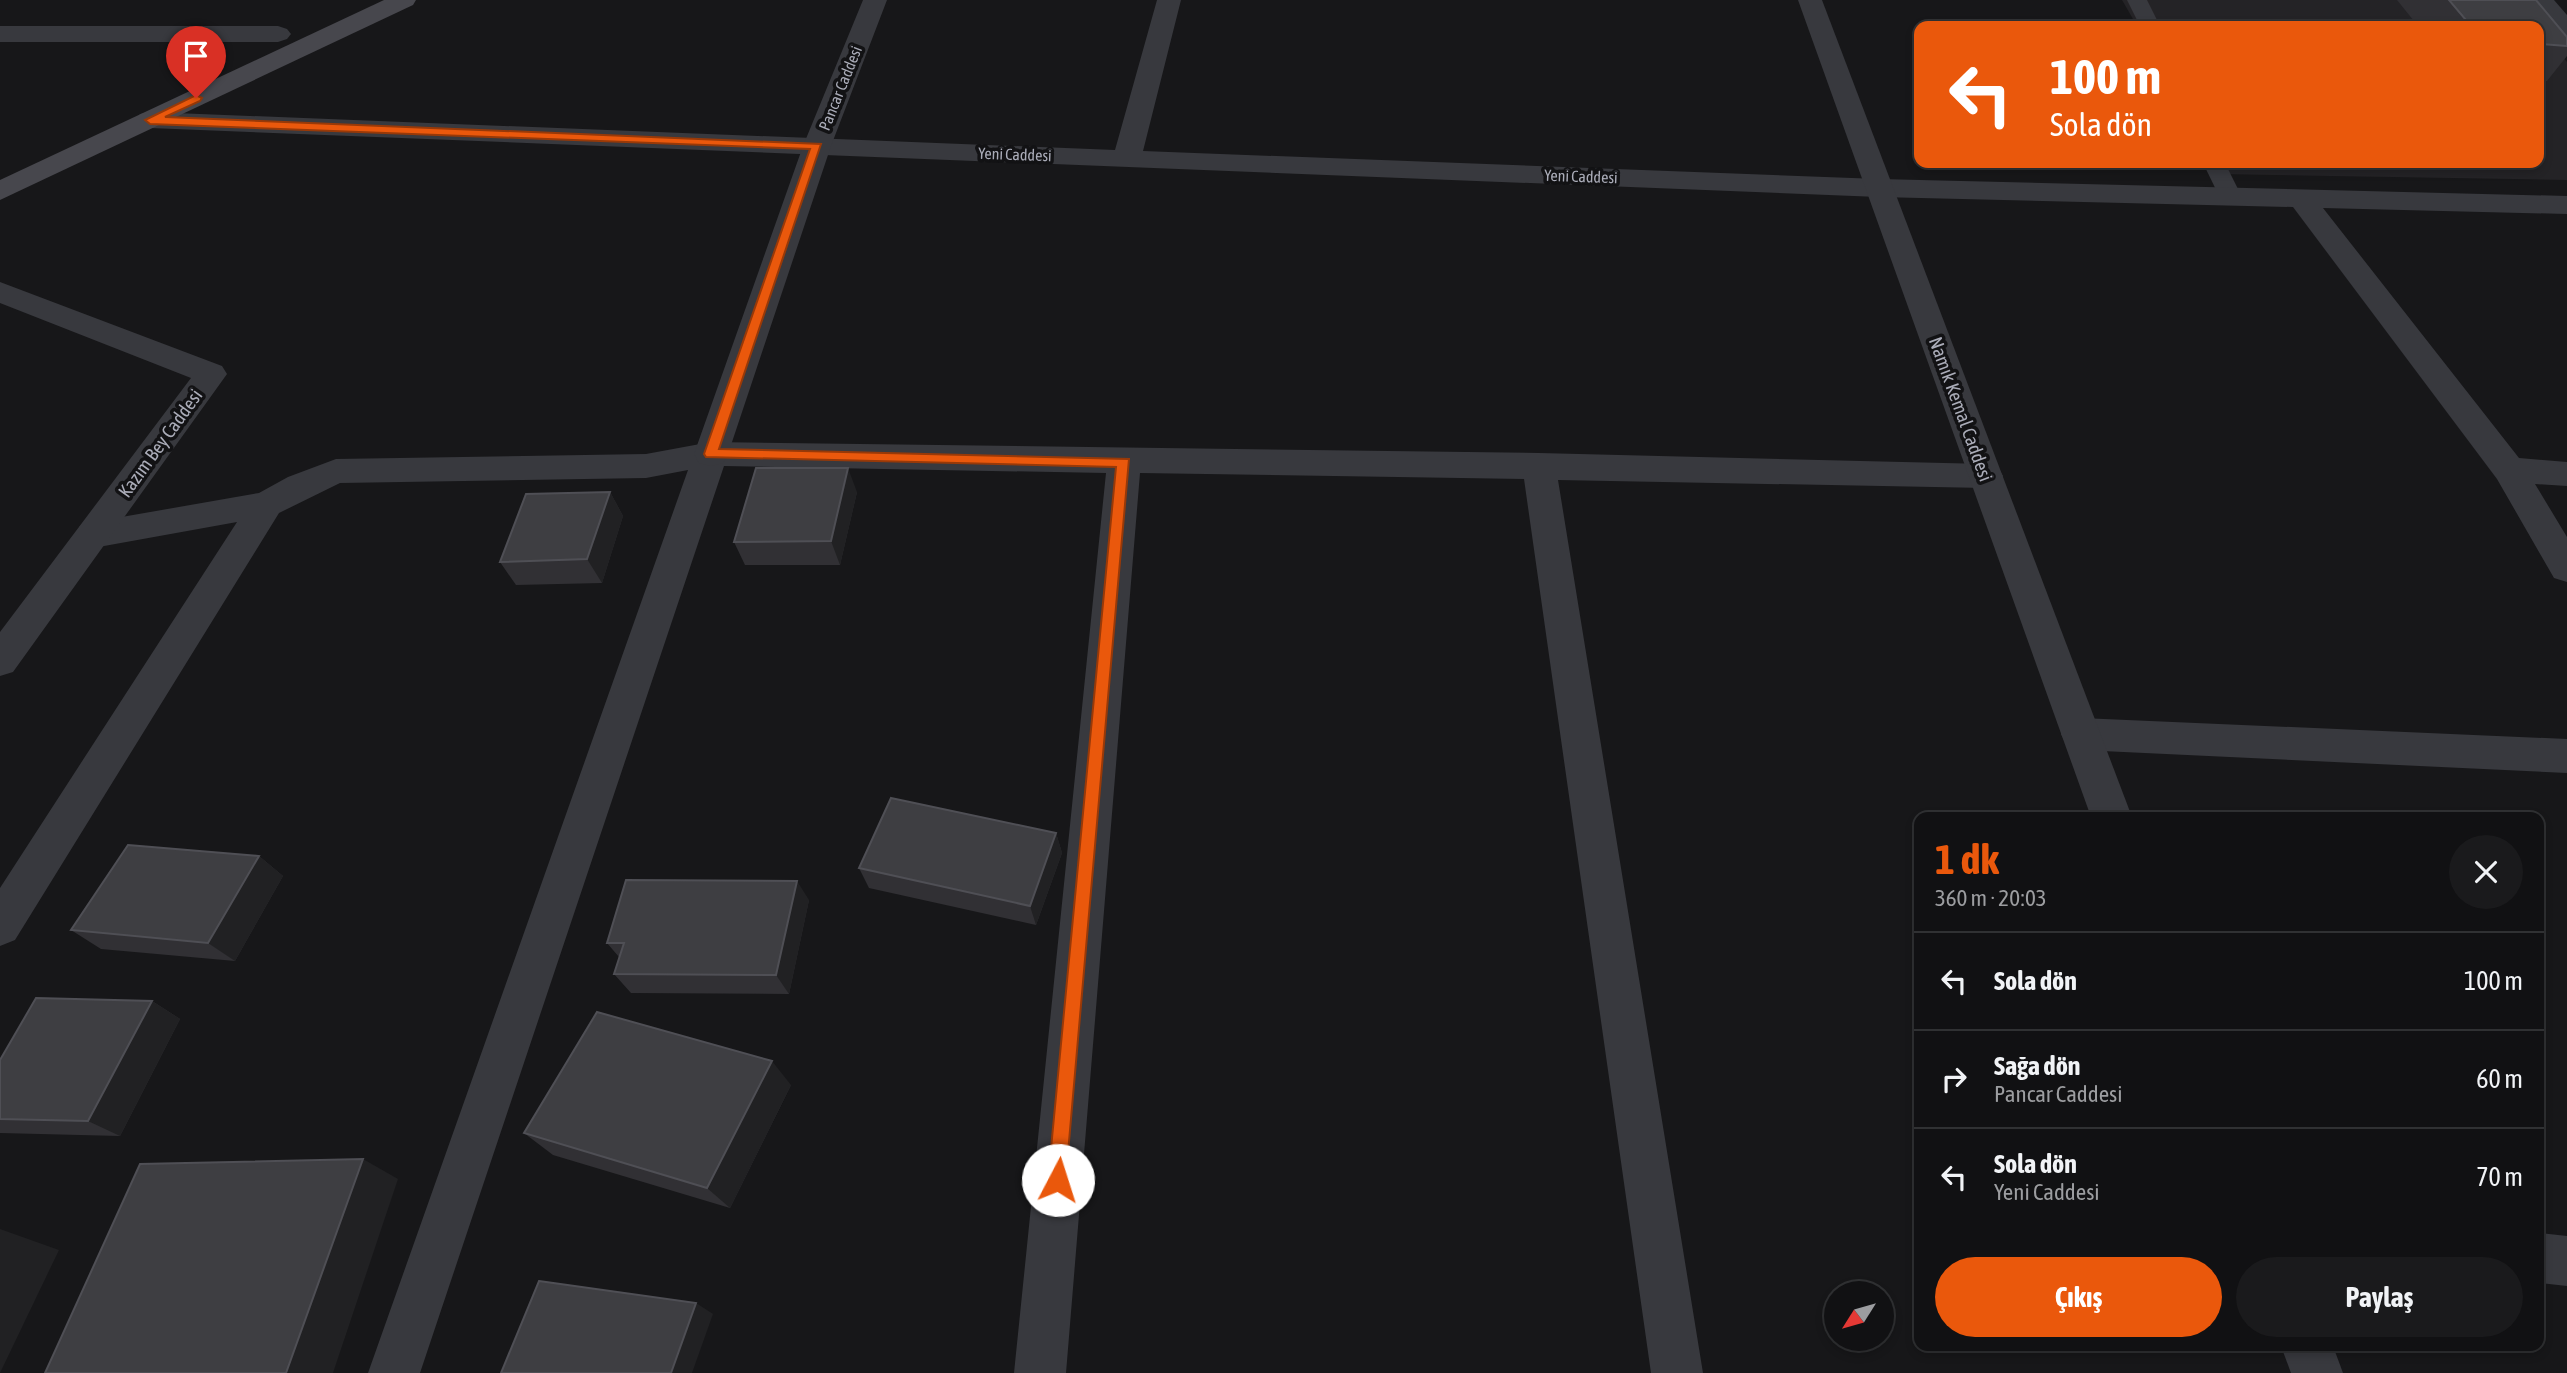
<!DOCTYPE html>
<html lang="tr">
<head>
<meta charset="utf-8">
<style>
	:root { --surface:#111113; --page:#1a1a1c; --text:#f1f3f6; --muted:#9c9da0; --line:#303133; --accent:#ea580c }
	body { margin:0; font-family:"Asap Condensed",sans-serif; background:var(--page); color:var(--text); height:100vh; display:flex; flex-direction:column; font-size:26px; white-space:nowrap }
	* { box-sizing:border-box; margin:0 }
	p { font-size:23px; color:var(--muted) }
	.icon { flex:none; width:38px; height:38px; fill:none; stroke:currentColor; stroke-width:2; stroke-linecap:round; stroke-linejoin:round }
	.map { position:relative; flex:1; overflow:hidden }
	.panel { position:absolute; left:1914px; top:812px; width:630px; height:539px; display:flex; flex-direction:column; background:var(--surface); border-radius:14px; box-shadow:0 4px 10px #0003,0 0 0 2px var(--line) }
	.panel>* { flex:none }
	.hud { position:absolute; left:1914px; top:21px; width:630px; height:147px; border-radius:14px; box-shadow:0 4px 10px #0003,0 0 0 2px var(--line); background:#ea580c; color:#fff; overflow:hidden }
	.needle { width:46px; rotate:233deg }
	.controls { position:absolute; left:1824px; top:1281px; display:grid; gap:14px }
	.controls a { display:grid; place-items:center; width:70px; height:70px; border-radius:50%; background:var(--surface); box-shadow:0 4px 10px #0003,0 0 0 2px var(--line); font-size:35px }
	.pin { position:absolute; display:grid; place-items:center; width:60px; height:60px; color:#fff; margin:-72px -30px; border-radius:50% 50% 50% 0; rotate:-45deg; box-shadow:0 0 7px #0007 }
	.pin .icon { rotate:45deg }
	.me { position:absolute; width:77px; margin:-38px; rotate:5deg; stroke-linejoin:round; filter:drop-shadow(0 0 5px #0008) }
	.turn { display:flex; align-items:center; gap:24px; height:147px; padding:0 21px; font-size:32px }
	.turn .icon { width:91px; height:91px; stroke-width:2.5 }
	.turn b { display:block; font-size:49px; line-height:60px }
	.round { display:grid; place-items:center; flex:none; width:74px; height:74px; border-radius:37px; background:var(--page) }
	.headline { display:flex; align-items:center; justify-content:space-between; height:119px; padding:0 21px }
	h1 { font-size:42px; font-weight:700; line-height:52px; color:var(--accent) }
	.button { display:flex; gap:14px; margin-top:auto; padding:14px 21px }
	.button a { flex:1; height:80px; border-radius:42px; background:var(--accent); color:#fff; font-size:28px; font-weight:700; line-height:80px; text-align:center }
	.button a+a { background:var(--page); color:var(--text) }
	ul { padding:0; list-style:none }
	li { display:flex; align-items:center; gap:21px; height:98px; padding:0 21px; border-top:2px solid var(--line) }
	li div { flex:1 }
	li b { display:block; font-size:26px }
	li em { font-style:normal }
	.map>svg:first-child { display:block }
</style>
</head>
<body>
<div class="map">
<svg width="2567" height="1373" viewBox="0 0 2567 1373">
	<rect width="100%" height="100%" fill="#171719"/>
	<!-- built -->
	<g fill="#242326">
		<polygon points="2122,0 2516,0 2538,26 2137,26"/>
		<polygon points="2539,28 2567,62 2567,180 2218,174 2212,163 2539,163"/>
	</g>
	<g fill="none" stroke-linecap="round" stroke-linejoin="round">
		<!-- service -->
		<g fill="#38393e" fill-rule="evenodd">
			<polygon points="2127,0 2147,0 2160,26 2140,26"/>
			<polygon points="2203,163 2225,163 2242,197 2238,202 2222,202"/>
		</g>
		<!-- minor -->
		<g fill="#38393e" fill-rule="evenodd">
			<polygon points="1157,0 1181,0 1143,151 1879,179 2567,196 2567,214 2323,208 2519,458 2567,462 2567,486 2535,484 2567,537 2567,582 2554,578 2497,479 2293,207 1879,197 150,128 140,126 136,120 140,114 150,112 1115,150"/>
			<polygon points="2529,0 2554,0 2567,15 2567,39 2558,36"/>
			<polygon points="0,26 278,26 287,29 291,34 287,39 278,42 0,42"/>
			<polygon points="711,442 1539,453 1986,464 1998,467 2003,476 1998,485 1986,488 1558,480 1703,1373 1651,1373 1524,479 1140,473 1066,1373 1014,1373 1106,473 724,466 420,1373 368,1373 688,470 646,478 340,483 279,513 15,940 0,946 0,888 237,522 93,548 80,544 75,535 80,526 93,522 259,493 288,477 336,459 646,454"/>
			<polygon points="2081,718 2567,739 2567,773 2081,750 2067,746 2061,734 2067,722"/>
			<polygon points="2539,1233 2567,1236 2567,1286 2539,1283"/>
		</g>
		<!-- tertiary -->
		<g fill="#38393e" fill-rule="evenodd">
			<polygon points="863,0 887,0 831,146 728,454 723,463 711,466 699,463 694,454 803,146"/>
			<polygon points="1798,0 1822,0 2132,817 2091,817"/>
			<polygon points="0,282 222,366 227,374 13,672 0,676 0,632 191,378 0,303"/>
			<polygon points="2281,1346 2333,1346 2343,1373 2291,1373"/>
		</g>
		<!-- secondary -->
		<polygon fill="#47474d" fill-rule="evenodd" points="384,0 416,0 413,5 0,200 0,180"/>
	</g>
	<!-- wall -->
	<g fill="#313034">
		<polygon points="2397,0 2536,0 2567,37 2567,56 2547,81 2539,81 2539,26 2418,26"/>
		<polygon points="610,492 623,516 602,583 516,585 500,562"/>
		<polygon points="857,492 840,565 745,565 734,542"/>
		<polygon points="1056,833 1062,853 1036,925 869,888 859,868"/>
		<polygon points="259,856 283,876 235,961 101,949 71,930"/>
		<polygon points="809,900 789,994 631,993 614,974 619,957 607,943"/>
		<polygon points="152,1001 180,1019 120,1136 0,1133 0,1060"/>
		<polygon points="791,1085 730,1208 553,1155 524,1133"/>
	</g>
	<!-- shaded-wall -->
	<g fill="#212123">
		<polygon points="848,468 857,492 840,565 831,541"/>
		<polygon points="610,492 623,516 602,583 587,559"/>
		<polygon points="1056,833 1062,853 1036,925 1030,906"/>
		<polygon points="259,856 283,876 235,961 208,943"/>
		<polygon points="797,881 809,900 789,994 776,975"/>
		<polygon points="152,1001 180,1019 120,1136 88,1121"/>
		<polygon points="772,1061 791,1085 730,1208 707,1188"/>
		<polygon points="363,1159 398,1179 333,1373 286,1373"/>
		<polygon points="0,1229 59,1250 0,1373"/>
		<polygon points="696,1303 713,1314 692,1373 671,1373"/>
	</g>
	<!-- building -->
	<g fill="#3e3e42" stroke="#4f4f55" stroke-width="2">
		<polygon points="2449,0 2536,0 2567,37 2567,46 2541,44 2539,42 2539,26 2471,26"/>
		<polygon points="756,468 848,468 831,541 734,542"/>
		<polygon points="610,492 587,559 500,562 526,494"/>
		<polygon points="891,798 1056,833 1030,906 859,868"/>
		<polygon points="128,845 259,856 208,943 71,930"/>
		<polygon points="626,880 797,881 776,975 614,974 624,943 607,943"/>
		<polygon points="36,998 152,1001 88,1121 0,1119 0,1060"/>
		<polygon points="597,1012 772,1061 707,1188 524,1133"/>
		<polygon points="363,1159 286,1373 45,1373 140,1164"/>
		<polygon points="539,1281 696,1303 671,1373 501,1373"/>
	</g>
	<!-- route -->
	<polygon fill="#ea580c" stroke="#983908" stroke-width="2" points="196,95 202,98 200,101 165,117 821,144 719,449 1129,459 1065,1187 1058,1190 1051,1187 1048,1180 1116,467 706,457 704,454 810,149 150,124 145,120"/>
	<g text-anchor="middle" stroke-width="7" stroke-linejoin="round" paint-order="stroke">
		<!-- far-street labels -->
		<g font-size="16" fill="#aaacb8" stroke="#121214">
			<text transform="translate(840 88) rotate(-68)" y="6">Pancar Caddesi</text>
			<text transform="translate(1015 154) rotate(2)" y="6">Yeni Caddesi</text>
			<text transform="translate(1581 176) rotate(2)" y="6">Yeni Caddesi</text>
		</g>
		<!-- street labels -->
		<g font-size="19" fill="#aaacb8" stroke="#121214">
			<text transform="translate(1961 409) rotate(70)" y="7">Namık Kemal Caddesi</text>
			<text transform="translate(160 443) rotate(-54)" y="7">Kazım Bey Caddesi</text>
		</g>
	</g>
</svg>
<div class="controls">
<a><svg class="needle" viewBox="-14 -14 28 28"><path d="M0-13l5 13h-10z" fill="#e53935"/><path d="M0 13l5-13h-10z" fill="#9c9da0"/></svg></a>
</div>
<div class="pin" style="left:196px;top:98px;background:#d93025"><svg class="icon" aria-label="arrive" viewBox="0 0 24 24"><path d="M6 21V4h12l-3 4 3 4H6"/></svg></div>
<svg class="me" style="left:1058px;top:1180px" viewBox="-20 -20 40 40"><circle r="19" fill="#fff"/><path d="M0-13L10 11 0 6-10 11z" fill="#ea580c"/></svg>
<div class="hud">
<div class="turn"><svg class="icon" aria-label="left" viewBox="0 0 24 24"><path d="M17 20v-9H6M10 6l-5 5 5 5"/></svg><div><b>100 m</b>Sola dön</div></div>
</div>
<section class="panel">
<div class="headline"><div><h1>1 dk</h1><p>360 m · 20:03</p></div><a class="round"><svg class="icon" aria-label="close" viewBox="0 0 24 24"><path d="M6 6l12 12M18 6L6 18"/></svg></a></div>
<ul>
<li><svg class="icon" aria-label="left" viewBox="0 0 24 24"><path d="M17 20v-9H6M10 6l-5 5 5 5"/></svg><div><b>Sola dön</b></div><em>100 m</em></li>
<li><svg class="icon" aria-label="right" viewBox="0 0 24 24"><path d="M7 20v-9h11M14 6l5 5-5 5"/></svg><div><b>Sağa dön</b><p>Pancar Caddesi</p></div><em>60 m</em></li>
<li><svg class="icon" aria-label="left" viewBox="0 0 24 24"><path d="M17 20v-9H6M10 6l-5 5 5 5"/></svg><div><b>Sola dön</b><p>Yeni Caddesi</p></div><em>70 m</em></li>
</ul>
<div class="button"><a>Çıkış</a><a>Paylaş</a></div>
</section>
</div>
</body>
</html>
